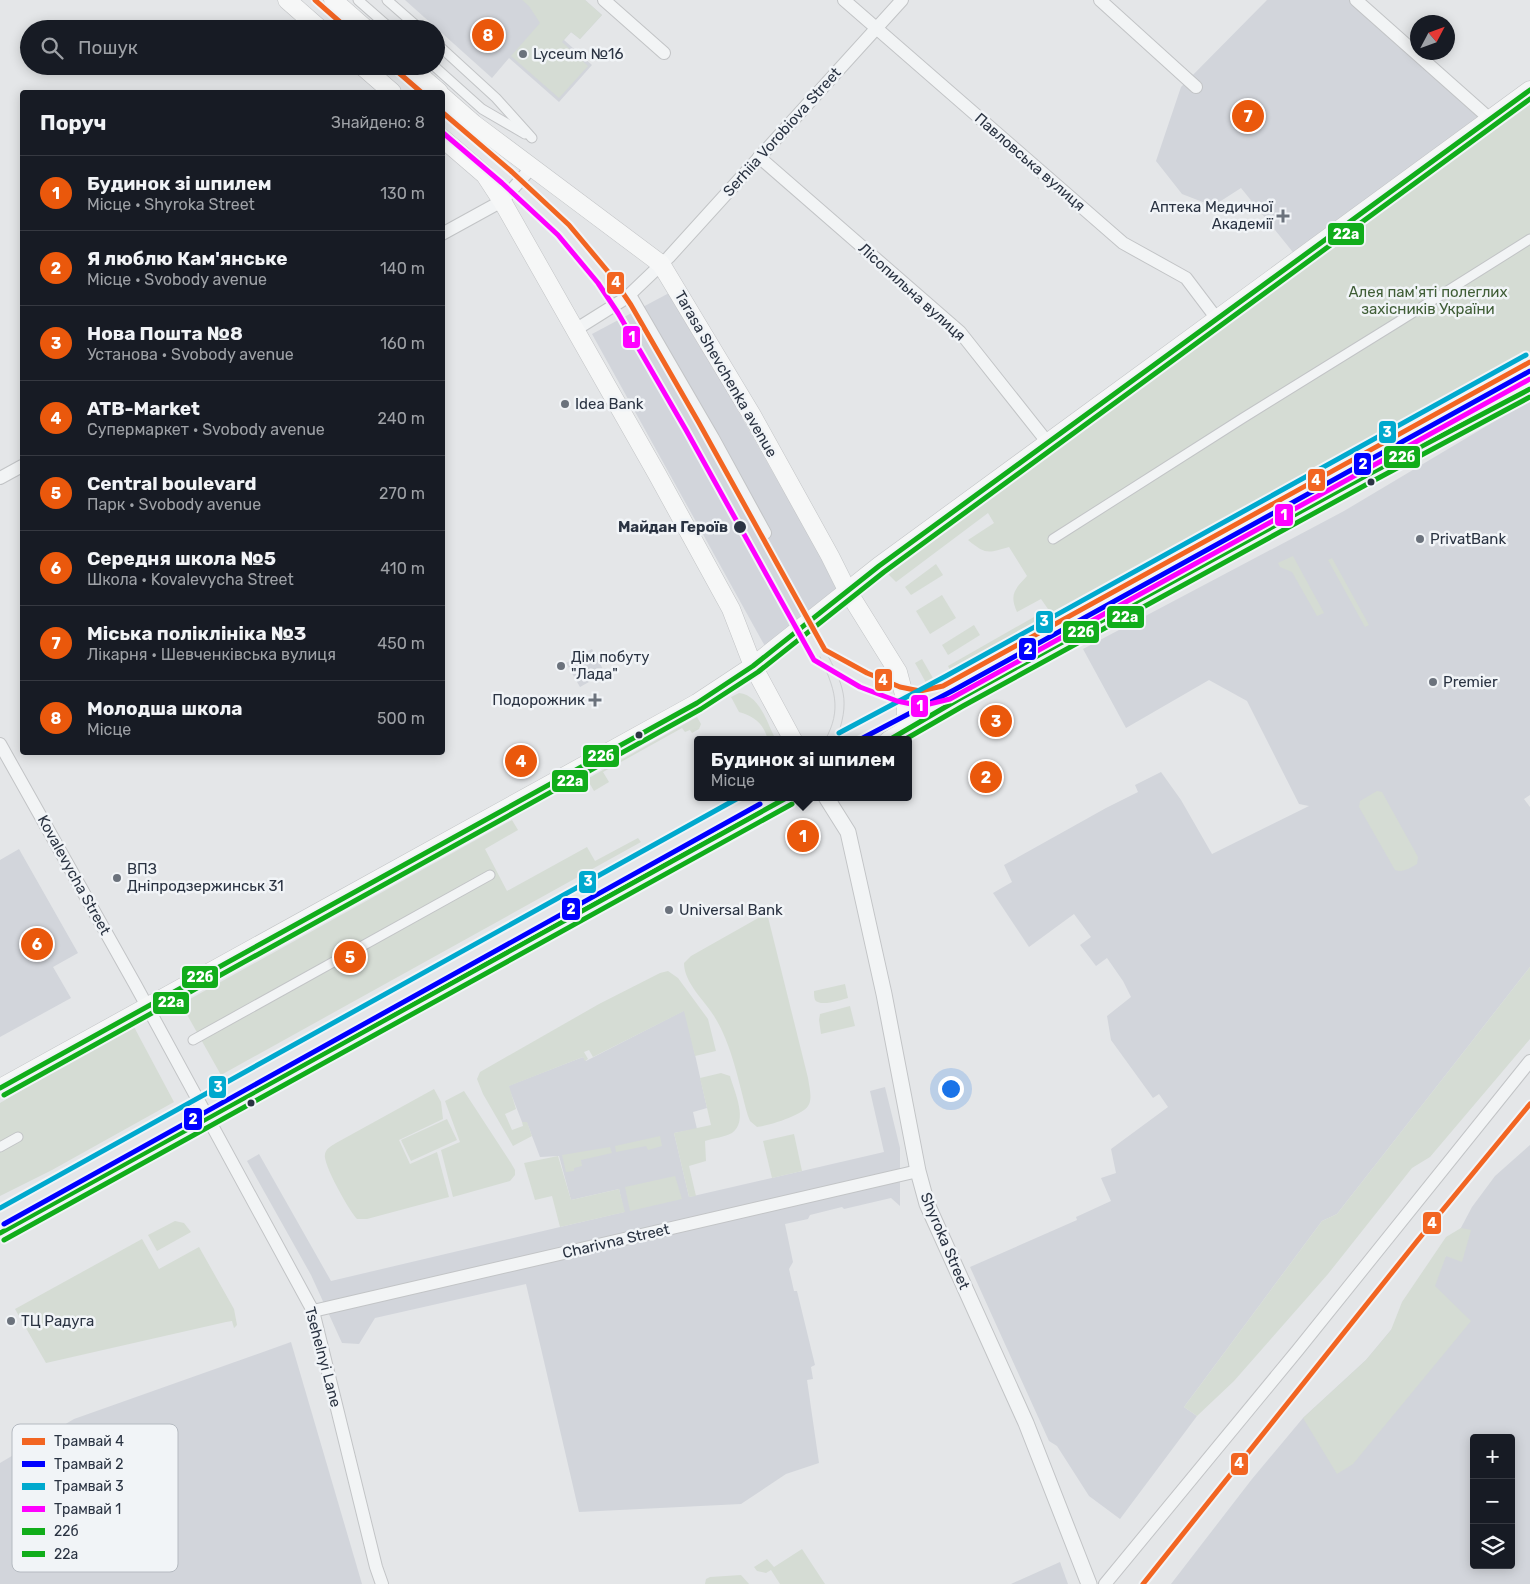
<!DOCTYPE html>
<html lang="uk">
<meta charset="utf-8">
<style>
body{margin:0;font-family:Rubik,sans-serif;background:#242831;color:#f1f3f6}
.controls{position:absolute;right:15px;bottom:15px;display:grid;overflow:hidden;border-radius:5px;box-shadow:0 2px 12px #0003}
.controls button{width:45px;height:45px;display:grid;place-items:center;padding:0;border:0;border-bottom:1px solid #363941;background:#171b24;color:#f1f3f6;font:25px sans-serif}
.compass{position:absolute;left:1410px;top:15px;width:45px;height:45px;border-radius:50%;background:#171b24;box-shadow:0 2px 12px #0003;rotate:49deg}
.you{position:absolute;left:950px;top:1088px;width:18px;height:18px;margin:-12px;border:4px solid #fff;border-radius:50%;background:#1a73e8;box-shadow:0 0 0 8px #1a73e833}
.badge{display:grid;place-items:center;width:32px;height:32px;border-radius:50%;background:#ea580c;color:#fff;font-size:16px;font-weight:700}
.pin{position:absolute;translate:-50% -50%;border:2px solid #fff;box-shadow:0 1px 5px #0006}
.popup{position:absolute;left:694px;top:736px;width:218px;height:65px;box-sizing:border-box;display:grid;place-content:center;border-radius:5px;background:#171b24;filter:drop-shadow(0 1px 4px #0005);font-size:16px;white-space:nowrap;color:#9ea1a6}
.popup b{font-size:19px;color:#f1f3f6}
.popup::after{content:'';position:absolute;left:50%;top:100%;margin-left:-10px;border:10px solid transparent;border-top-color:#171b24}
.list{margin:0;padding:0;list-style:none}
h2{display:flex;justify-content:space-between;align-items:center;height:65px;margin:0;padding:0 20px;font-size:21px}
h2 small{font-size:16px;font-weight:400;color:#9ea1a6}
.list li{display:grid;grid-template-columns:32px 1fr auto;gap:15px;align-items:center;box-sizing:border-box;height:75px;padding:0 20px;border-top:1px solid #363941}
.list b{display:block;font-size:19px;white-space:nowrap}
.list p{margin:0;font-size:16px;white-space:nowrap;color:#9ea1a6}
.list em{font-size:16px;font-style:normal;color:#9ea1a6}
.icon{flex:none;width:28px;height:28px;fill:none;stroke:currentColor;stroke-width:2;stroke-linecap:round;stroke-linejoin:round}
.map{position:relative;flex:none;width:1530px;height:1584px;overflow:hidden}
.search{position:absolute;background:#171b24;box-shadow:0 2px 12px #0003;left:20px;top:20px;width:425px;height:55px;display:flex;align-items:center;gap:12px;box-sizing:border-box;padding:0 18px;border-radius:28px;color:#9ea1a6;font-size:19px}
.panel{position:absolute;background:#171b24;box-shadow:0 2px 12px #0003;left:20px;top:90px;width:425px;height:665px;border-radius:5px}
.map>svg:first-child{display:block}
.built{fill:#d2d5db;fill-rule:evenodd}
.green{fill:#d5dcd4}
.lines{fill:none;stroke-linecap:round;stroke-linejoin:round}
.pedestrian-casing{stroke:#c2c4c6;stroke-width:11}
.minor-casing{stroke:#c2c4c6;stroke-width:14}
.tertiary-casing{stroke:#c2c4c6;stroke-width:17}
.secondary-casing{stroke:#c2c4c6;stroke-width:19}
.pedestrian{stroke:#f2f4f5;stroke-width:9}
.minor{stroke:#f2f4f5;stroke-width:12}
.tertiary{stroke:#f2f4f5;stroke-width:15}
.secondary{stroke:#f6f7f7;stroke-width:18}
.tram{stroke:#ccced0;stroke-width:1}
.bus-1-casing{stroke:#f1f4f7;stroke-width:9}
.bus-2-casing{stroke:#f1f4f7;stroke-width:9}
.bus-1{stroke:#11ad1a;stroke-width:5}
.bus-2{stroke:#11ad1b;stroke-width:5}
.tram-1-casing{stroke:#f1f4f7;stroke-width:9}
.tram-2-casing{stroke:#f1f4f7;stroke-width:9}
.tram-3-casing{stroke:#f1f4f7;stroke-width:9}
.tram-4-casing{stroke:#f1f4f7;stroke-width:9}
.tram-1{stroke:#f26522;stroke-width:5}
.tram-2{stroke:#00f;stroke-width:5}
.tram-3{stroke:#00a9ce;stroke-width:5}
.tram-4{stroke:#f0f;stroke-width:5}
.poi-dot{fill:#6b727c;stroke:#f1f4f7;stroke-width:2}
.bus-dot{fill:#2a3342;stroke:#f1f4f7;stroke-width:2}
.labels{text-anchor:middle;stroke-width:5;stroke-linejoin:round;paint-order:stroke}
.poi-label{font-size:15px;fill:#2a3342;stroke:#f1f4f7;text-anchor:start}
.street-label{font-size:15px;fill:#2a3342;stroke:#f1f4f7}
.park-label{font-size:15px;fill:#405e37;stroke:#f1f4f7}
.stop-label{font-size:15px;font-weight:bold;fill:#2a3342;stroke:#f1f4f7;text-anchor:end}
.key{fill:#f1f4f7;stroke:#b5bac1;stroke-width:1}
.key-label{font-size:14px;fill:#2a3342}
.line-badge{stroke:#f1f4f7;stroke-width:2}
.badge-label{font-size:14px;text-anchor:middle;font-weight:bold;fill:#fff}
</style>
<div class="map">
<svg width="1530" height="1584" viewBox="0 0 1530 1584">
<rect width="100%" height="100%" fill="#e4e6e8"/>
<!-- built -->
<g class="built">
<path d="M405,0H585L602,15L580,39L571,32L564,40L592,65L559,102L509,58L492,78Z"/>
<path d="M1267,0H1349L1483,119L1296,256L1241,188L1213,206L1182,194L1156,161L1181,87Z"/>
<path d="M671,292L839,589L766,648L592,334Z"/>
<path d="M1530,400V795L1524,799L1530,807V967L1337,1214L1322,1221L1184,1407L1197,1416L1120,1519L1089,1496L1057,1446L1049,1441L970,1267L1077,1220L1076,1217L1111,1201L1101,1178L1116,1173L1111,1149L1168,1107L1159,1094L1153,1098L1111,1040L1107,1016L1131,997L1123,981L1107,958L1096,966L1080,945L1091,937L1074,914L1029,947L993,893L1012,882L1004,865L1106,808L1138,792L1135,785L1161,772L1181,800L1212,854L1309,806L1299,804L1247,701L1209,680L1126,728L1083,649L1344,511Z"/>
<path d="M592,649L605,673L580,687L566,663Z"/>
<path d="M19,849L78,953L53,967L71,998L0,1037V860Z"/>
<path d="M685,1010L707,1108L693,1112L697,1129L674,1133L689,1197L884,1152L870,1091L885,1087L900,1148V1206L891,1198L844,1209L842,1207L810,1215L808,1219L785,1224L793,1262L789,1269L794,1291H797L815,1365L811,1367L813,1379L807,1380L819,1463L786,1474L741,1504L579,1512L526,1284L375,1318L359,1344L342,1343L311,1275L247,1161L259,1154L331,1281L624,1212L619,1189L571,1200L559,1156L540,1157L527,1123L522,1122L508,1086L583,1057L586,1061Z"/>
<path d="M1530,1145V1584H1171L1252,1479L1303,1418L1366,1360L1391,1330L1446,1256L1472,1207L1495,1176ZM1474,1438H1511V1565H1474Z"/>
<path d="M291,1342L362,1584H0V1463L74,1419Z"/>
<path d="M1060,1562L1068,1584H1011Z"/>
</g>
<!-- green -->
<g class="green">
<path d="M522,0H585L602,15L580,39L571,32L562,42L588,66L559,98L511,56L540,23L529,6Z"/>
<path d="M1530,103V358L1054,620L954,678L948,666L1048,609L1041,599L1017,612C1009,594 1015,589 1027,576L1009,547C988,553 986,555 968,540L994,523L988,513L896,582L888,574Z"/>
<path d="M1293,556L1324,613L1317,616L1292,572L1280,567L1278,563Z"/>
<path d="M1332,558L1369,625L1365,627L1328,560Z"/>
<path d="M936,564L943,575L911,595L905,587Z"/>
<path d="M942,595L956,618L930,634L916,611Z"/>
<path d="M974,625L980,635L948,655L942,645Z"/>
<path d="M922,659L937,685L929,688L915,663Z"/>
<path d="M739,693C760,695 767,723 776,740H768C764,724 754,716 739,712L731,697Z"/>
<path d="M697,717L701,724L699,729L692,733L690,730L685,732L682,728L603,772L609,782L594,791L587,779Z"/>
<path d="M1377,791L1382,792L1418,857L1417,864C1410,868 1403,873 1395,870L1359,807L1360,801Z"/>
<path d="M512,820L518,830L485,849L507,891L587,847L595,861L638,838L641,842L221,1075L181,1004Z"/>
<path d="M767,913L808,1078C809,1086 813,1099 808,1106C803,1115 768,1126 757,1127L750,1121L748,1116C739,1084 732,1044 714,1016C705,1001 684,983 684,963L691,956Z"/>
<path d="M1530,967V1039L1430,1157L1412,1168L1328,1274L1234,1381L1197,1416L1184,1407L1322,1221L1337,1214Z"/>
<path d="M668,971L678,978L708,1019L716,1051L695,1056L684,1011L593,1057L589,1050L584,1052L588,1059L585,1061L583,1057L509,1086L516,1109L505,1114L512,1130L523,1126L522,1122H527L532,1136L513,1146L483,1094L477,1079L480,1072L599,1004L660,973Z"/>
<path d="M845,984L848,998C841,1000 820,1007 815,1000C814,997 814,994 814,991Z"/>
<path d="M850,1006L855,1026L821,1034L819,1020L820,1014Z"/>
<path d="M133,1025L174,1102L52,1170L0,1196V1103Z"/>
<path d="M721,1073L730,1076C734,1091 749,1121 732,1133C725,1137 714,1138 705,1141L706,1161L689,1166L696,1196L689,1197L674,1133L711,1125L700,1078Z"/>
<path d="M434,1089L441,1102L443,1119L399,1140L410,1164L437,1152L449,1197L367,1219H357C350,1212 322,1163 325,1154C326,1149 331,1146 336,1143Z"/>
<path d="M464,1091L511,1163L515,1170V1175L510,1181L453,1197L441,1150L460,1142L445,1101Z"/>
<path d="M447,1119L457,1140L411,1161L401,1140Z"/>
<path d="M794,1134L802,1171L772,1178L763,1141Z"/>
<path d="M660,1136L662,1146L648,1150L646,1146L616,1152L615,1146Z"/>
<path d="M610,1147L612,1153L581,1160L582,1166L574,1168V1171L566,1172L562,1155Z"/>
<path d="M558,1156L571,1200L619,1189L625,1212L560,1227L552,1196L535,1200L524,1163Z"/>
<path d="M675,1176L682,1199L630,1211L625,1187Z"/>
<path d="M175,1221L184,1223L191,1232L157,1251L148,1235Z"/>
<path d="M1461,1228L1471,1230L1462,1262L1446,1256L1435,1286L1471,1321L1353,1464L1337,1474L1303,1418L1366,1360L1391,1330L1402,1302L1446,1237Z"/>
<path d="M142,1239L159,1269L199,1247L234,1309L237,1325L234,1328L232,1321L226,1322L46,1363L15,1309Z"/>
<path d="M802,1549L825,1584H780L771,1570L766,1573L757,1571L754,1567L767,1559L774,1567Z"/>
<path d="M741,1575L749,1584H705L706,1579L710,1577Z"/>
</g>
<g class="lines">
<!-- pedestrian casing -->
<g class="pedestrian-casing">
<g id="pedestrian">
<path d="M358,0L391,29"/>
<path d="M387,0L420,29"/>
<path d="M436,43L496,98L532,138"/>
<path d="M434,66L482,109L525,134"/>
<path d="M1053,539L1243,418L1398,322L1530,239"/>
<path d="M193,1040L490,875"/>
<path d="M0,1147L18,1137"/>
</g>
</g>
<!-- minor casing -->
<g class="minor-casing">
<g id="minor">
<path d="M604,0L664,53"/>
<path d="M844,0L1123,243L1186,278L1217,319"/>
<path d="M1100,0L1196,87"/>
<path d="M1356,0L1490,119"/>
<path d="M759,157L960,332L1048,443"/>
<path d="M442,234L502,201L532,167"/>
<path d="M630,295L713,438L765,533"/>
<path d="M575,330L626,298L669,257L902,0"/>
<path d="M0,478L22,466"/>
<path d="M0,744L136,986L313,1311L376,1567L382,1584"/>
<path d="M313,1311L918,1171"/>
<path d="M1105,1584L1297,1351L1530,1061"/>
</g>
</g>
<!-- tertiary casing -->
<g class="tertiary-casing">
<path id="tertiary" d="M826,797L848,832L884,994L918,1171L927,1204L1026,1423L1089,1584"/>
</g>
<!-- secondary casing -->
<g class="secondary-casing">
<g id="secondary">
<path d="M287,0L320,29"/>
<path d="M333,0L366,29"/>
<path d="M362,66L392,92"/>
<path d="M409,66L439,92"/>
<path d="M442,96L474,124L661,264L753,417L830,556L847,590L898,672L906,702V729"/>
<path d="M442,138L485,175L502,201L657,474L731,609L753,666L793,740"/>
<path d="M889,740L959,699L1367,475L1530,389"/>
<path d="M0,1088L697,703L753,666L879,566L1530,90"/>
<path d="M0,1233C263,1089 525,942 788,797"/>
</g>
</g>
<!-- pedestrian -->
<use href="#pedestrian" class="pedestrian"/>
<!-- minor -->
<use href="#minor" class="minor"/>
<!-- tertiary -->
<use href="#tertiary" class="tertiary"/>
<!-- secondary -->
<use href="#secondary" class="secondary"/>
<!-- tram -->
<g class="tram">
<path d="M825,650C844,687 851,700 836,740"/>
<path d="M820,657C834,687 843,709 825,740"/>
</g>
<!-- bus-1 casing -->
<g class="bus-1-casing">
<g id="bus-1">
<path d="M889,740L959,699L1367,475L1530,389"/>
<path d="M0,1088L697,703L753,666L879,566L1530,90"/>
<path d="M0,1233L788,797"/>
</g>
</g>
<!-- bus-2 casing -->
<g class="bus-2-casing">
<g id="bus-2">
<path d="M904,740L963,706L1371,482L1530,397"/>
<path d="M4,1095L701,709L758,672L884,572L1530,99"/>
<path d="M4,1240L792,804"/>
</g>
</g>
<!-- bus-1 -->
<use href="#bus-1" class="bus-1"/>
<!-- bus-2 -->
<use href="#bus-2" class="bus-2"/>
<!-- tram-1 casing -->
<g class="tram-1-casing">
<g id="tram-1">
<path d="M315,0L348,29"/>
<path d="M391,66L421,92"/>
<path d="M442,112L512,172L569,225L610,274L631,305L699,423L825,650L867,673L900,687L920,691L943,686L1530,362"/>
<path d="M1143,1584L1418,1240L1530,1104"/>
</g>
</g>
<!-- tram-2 casing -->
<g class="tram-2-casing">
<g id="tram-2">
<path d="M859,740L954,690L1530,371"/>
<path d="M4,1224L760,804"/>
</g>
</g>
<!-- tram-3 casing -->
<g class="tram-3-casing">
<g id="tram-3">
<path d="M839,733L946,676L1526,355"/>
<path d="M0,1208L740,797"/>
</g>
</g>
<!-- tram-4 casing -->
<g class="tram-4-casing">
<path id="tram-4" d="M442,132L502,183L558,235L598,283L618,313L686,430L814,660L860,687L897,701L921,706L950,699L1530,379"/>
</g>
<!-- tram-1 -->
<use href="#tram-1" class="tram-1"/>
<!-- tram-2 -->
<use href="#tram-2" class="tram-2"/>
<!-- tram-3 -->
<use href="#tram-3" class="tram-3"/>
<!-- tram-4 -->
<use href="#tram-4" class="tram-4"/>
</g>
<!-- markers -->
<g class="poi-dot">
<circle cx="523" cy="54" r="5"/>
<path d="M1280.5 208.5h5v5h5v5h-5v5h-5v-5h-5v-5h5z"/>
<circle cx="565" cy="404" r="5"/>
<circle cx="1420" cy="539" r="5"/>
<circle cx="561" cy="666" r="5"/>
<circle cx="1433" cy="682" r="5"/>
<path d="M592.5 692.5h5v5h5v5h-5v5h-5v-5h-5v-5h5z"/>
<circle cx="117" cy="878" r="5"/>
<circle cx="669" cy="910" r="5"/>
<circle cx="11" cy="1321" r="5"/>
</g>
<g class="bus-dot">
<circle cx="1371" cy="482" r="4.5"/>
<circle cx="740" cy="527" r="7"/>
<circle cx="639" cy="735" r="4.5"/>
<circle cx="251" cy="1103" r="4.5"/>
</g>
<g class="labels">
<!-- poi labels -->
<g class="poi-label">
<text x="533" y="59">Lyceum №16</text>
<text x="1273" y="212" text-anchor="end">Аптека Медичної<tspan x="1273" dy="17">Академії</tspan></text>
<text x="575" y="409">Idea Bank</text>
<text x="1430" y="544">PrivatBank</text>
<text x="571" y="662">Дім побуту<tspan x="571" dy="17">"Лада"</tspan></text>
<text x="1443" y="687">Premier</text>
<text x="585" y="705" text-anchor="end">Подорожник</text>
<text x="127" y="874">ВПЗ<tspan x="127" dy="17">Дніпродзержинськ 31</tspan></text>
<text x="679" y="915">Universal Bank</text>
<text x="21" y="1326">ТЦ Радуга</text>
</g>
<!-- street labels -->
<g class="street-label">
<text transform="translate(782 132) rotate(-48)" y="5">Serhiia Vorobiova Street</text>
<text transform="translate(1030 162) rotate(41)" y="5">Павловська вулиця</text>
<text transform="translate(912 292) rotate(42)" y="5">Лісопильна вулиця</text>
<text transform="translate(726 374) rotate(60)" y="5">Tarasa Shevchenka avenue</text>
<text transform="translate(74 875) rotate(61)" y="5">Kovalevycha Street</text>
<text transform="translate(616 1241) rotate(-13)" y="5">Charivna Street</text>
<text transform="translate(945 1241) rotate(67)" y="5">Shyroka Street</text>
<text transform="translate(323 1357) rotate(75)" y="5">Tsehelnyi Lane</text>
</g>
<!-- park labels -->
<g class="park-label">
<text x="1428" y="297">Алея пам'яті полеглих<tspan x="1428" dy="17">захісників України</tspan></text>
</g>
<!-- stop labels -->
<g class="stop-label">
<text x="728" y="532">Майдан Героїв</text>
</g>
</g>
<!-- legend -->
<rect x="12" y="1424" width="166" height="148" rx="8" class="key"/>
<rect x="22" y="1438" width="23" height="7" fill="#f26522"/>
<rect x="22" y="1461" width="23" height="6" fill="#00f"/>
<rect x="22" y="1483" width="23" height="7" fill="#00a9ce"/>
<rect x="22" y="1506" width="23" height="6" fill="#f0f"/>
<rect x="22" y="1528" width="23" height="7" fill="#11ad1a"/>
<rect x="22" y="1551" width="23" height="6" fill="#11ad1b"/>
<g class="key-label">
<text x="54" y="1446">Трамвай 4</text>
<text x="54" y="1469">Трамвай 2</text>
<text x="54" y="1491">Трамвай 3</text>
<text x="54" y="1514">Трамвай 1</text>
<text x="54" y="1536">22б</text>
<text x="54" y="1559">22a</text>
</g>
<g class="line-badge">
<rect x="1327" y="222" width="38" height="24" rx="5" fill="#11ad1b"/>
<rect x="606" y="271" width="19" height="24" rx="5" fill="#f26522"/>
<rect x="622" y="325" width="19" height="24" rx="5" fill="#f0f"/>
<rect x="1378" y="420" width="19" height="24" rx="5" fill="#00a9ce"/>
<rect x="1383" y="445" width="38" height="24" rx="5" fill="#11ad1a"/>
<rect x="1353" y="452" width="19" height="24" rx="5" fill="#00f"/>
<rect x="1307" y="468" width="19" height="24" rx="5" fill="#f26522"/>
<rect x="1274" y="503" width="20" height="24" rx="5" fill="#f0f"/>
<rect x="1106" y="605" width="39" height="24" rx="5" fill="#11ad1b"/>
<rect x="1035" y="610" width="19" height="24" rx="5" fill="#00a9ce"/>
<rect x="1062" y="620" width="38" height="24" rx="5" fill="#11ad1a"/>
<rect x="1018" y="637" width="19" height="24" rx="5" fill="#00f"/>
<rect x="874" y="668" width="19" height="24" rx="5" fill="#f26522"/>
<rect x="910" y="694" width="19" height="24" rx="5" fill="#f0f"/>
<rect x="582" y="744" width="38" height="24" rx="5" fill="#11ad1a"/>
<rect x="551" y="769" width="38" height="24" rx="5" fill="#11ad1b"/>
<rect x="578" y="870" width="19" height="24" rx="5" fill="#00a9ce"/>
<rect x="561" y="897" width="20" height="24" rx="5" fill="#00f"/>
<rect x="181" y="965" width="38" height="24" rx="5" fill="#11ad1a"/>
<rect x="152" y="991" width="38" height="24" rx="5" fill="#11ad1b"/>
<rect x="208" y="1075" width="19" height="24" rx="5" fill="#00a9ce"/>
<rect x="183" y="1107" width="20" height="24" rx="5" fill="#00f"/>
<rect x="1422" y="1211" width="20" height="24" rx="5" fill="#f26522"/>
<rect x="1230" y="1452" width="19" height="24" rx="5" fill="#f26522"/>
</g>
<g class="badge-label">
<text x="1346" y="239">22a</text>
<text x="616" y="287">4</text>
<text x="632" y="342">1</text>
<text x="1387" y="437">3</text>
<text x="1402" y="462">22б</text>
<text x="1363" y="469">2</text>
<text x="1316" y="485">4</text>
<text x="1284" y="520">1</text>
<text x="1125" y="622">22a</text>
<text x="1044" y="626">3</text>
<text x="1081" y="637">22б</text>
<text x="1028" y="654">2</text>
<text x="883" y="685">4</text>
<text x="920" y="711">1</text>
<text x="601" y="761">22б</text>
<text x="570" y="786">22a</text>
<text x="588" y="886">3</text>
<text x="571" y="914">2</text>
<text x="200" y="982">22б</text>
<text x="171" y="1007">22a</text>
<text x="218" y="1092">3</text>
<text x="193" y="1124">2</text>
<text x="1432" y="1228">4</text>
<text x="1239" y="1468">4</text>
</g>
</svg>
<div class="controls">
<button>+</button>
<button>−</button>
<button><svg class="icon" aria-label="layers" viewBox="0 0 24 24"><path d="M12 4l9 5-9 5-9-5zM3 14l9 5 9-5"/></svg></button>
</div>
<svg class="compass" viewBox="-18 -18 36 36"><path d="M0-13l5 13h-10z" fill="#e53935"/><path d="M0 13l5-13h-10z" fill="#9ea1a6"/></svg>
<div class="you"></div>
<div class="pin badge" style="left:803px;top:836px">1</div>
<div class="popup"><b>Будинок зі шпилем</b>Місце</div>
<div class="pin badge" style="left:986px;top:777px">2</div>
<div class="pin badge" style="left:996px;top:721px">3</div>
<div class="pin badge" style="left:521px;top:761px">4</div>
<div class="pin badge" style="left:350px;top:957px">5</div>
<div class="pin badge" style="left:37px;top:944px">6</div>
<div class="pin badge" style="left:1248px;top:116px">7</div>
<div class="pin badge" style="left:488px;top:35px">8</div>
<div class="search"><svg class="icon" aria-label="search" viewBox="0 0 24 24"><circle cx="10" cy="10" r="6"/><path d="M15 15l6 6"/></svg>Пошук</div>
<section class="panel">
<h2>Поруч<small>Знайдено: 8</small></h2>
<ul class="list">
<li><span class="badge">1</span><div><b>Будинок зі шпилем</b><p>Місце · Shyroka Street</p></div><em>130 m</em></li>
<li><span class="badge">2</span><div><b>Я люблю Кам'янське</b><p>Місце · Svobody avenue</p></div><em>140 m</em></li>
<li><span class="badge">3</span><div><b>Нова Пошта №8</b><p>Установа · Svobody avenue</p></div><em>160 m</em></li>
<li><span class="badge">4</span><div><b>ATB-Market</b><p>Супермаркет · Svobody avenue</p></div><em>240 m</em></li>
<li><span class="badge">5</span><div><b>Central boulevard</b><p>Парк · Svobody avenue</p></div><em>270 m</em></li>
<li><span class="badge">6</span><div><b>Середня школа №5</b><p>Школа · Kovalevycha Street</p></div><em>410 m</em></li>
<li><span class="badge">7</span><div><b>Міська поліклініка №3</b><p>Лікарня · Шевченківська вулиця</p></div><em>450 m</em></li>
<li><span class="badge">8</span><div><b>Молодша школа</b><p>Місце</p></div><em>500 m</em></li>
</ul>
</section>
</div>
